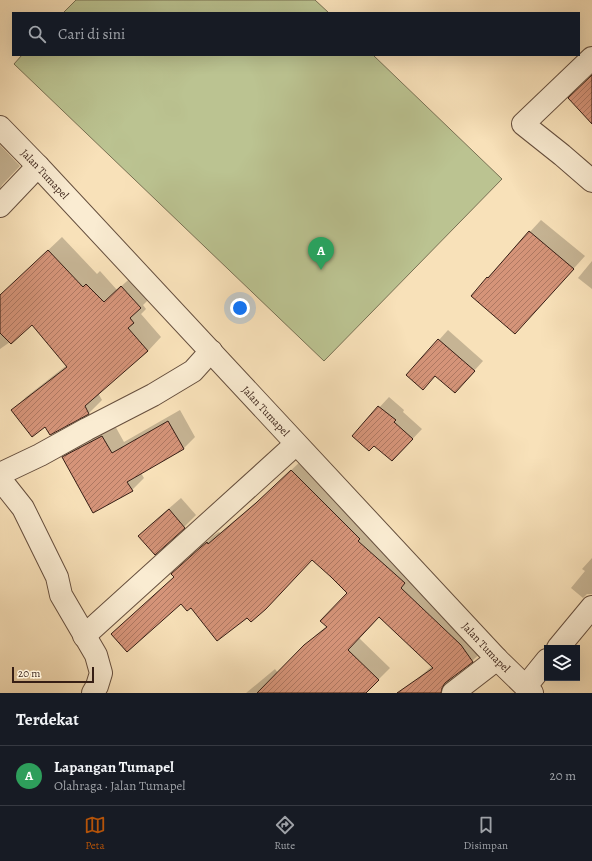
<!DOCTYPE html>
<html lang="id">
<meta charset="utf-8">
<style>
body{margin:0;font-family:Alegreya,serif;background:#242831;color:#f1f3f6}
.controls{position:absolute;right:12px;bottom:12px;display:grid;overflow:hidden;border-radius:0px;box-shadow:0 4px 16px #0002}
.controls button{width:36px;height:36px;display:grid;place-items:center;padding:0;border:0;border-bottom:1px solid #363941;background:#171b24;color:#f1f3f6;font:20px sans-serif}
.scale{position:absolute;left:12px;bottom:10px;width:82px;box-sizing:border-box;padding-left:4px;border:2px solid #361e15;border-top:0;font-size:11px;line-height:14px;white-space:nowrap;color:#361e15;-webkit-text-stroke:3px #faecd2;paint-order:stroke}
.you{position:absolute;left:240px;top:308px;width:14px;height:14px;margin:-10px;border:3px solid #fff;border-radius:50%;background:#1a73e8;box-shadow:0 0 0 6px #1a73e833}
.badge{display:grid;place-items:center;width:26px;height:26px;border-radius:50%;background:#b45309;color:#fff;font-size:13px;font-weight:700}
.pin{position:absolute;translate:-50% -33px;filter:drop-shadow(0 1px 2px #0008)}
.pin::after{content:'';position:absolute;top:21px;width:14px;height:12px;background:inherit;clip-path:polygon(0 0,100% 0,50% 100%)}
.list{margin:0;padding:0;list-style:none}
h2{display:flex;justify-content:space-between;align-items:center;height:52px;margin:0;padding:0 16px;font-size:17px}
h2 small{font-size:13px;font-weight:400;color:#9ea1a6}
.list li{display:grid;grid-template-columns:26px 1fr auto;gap:12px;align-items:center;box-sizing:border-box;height:60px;padding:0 16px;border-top:1px solid #363941}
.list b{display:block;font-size:15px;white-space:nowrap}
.list p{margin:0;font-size:13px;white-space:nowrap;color:#9ea1a6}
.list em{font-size:13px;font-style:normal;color:#9ea1a6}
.icon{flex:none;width:22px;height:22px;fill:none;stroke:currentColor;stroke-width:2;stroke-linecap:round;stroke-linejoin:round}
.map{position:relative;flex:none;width:592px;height:693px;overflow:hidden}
.search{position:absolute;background:#171b24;box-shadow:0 4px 16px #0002;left:12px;right:12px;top:12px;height:44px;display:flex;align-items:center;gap:10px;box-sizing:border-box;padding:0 14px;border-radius:0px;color:#9ea1a6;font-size:15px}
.sheet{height:112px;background:#171b24}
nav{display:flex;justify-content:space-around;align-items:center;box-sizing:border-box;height:56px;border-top:1px solid #363941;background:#171b24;font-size:11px;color:#9ea1a6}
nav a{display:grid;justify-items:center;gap:2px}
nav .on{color:#b45309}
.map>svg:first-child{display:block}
.pitch{fill:#bbc391;stroke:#787053}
.shadow{fill:#0003}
.building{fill:url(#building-hatch);stroke:#361e15}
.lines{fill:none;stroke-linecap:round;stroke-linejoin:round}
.minor-casing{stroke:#664f3e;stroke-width:24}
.minor{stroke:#faecd2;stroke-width:22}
.labels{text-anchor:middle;stroke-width:3.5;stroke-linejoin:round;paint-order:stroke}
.street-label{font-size:11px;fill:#361e15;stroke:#faecd2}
</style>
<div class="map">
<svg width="592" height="693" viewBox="0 0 592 693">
<defs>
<pattern id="building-hatch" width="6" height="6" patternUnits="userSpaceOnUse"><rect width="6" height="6" fill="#d59479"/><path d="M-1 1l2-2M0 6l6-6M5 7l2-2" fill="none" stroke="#ae7862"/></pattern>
</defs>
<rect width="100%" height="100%" fill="#f8e1b9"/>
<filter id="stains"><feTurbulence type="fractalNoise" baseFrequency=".005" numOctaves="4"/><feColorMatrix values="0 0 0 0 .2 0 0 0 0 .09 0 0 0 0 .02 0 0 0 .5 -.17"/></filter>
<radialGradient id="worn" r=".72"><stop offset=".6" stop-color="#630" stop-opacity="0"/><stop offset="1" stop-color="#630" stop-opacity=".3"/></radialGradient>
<!-- pitch -->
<g class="pitch">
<path d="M76,0H315L329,13H63Z"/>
<path d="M22,55H373L502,179L324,361L14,64Z"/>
</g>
<!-- shadow -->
<g class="shadow">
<path d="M0,145L20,166L2,185L0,189Z"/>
<path d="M541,220L585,256L527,320L487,278Z"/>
<path d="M62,237L97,274L100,271L117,290L135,274L154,294L143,305L146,309L141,314L161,337L148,351L98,393L102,400L89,413L50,434L45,425L13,410L26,397L67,365L32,323L17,337L0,349V296Z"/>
<path d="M592,261V289L578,278Z"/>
<path d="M448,330L483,361L455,392L436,375L439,340Z"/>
<path d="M389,397L404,410L403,412L422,429L402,450L374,444L353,436Z"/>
<path d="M180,410L195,437L183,449L141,473L144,478L132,490L63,457L75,445L114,424L124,442Z"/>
<path d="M302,460L484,650L472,661L452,677V684L443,693H422L414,682L432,666L380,616L359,638L390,668L365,693H246L275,669L278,673L317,634L327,626L349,593L312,559L247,616L191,607L181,602L112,634L175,577L184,563L213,536L219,532L220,533L268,492Z"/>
<path d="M181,498L196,515L184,527L139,536L151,524Z"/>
<path d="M592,558V594H587L583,598L571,588L585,571L582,569Z"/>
</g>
<!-- building -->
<g class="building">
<path d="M592,75V124L568,98Z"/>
<path d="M529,231L574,269L515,334L471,296L487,277L488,278Z"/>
<path d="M48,250L83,287L86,284L104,302L121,286L141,308L130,318L134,323L128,328L148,351L85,406L89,414L50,435L45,427L32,437L11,410L67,367L32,325L11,344L0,333V295Z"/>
<path d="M438,339L475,371L455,393L435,376L423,390L406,375Z"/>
<path d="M378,406L396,420L394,422L413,439L392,461L374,446L369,451L352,436Z"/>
<path d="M168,421L184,449L127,482L133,491L93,513L62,457L102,436L112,453Z"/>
<path d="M291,470L360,539L358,541L405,583L401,588L461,645L473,662L445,683L442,688L441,693H397L433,668L379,617L348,650L379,680L366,693H257L304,645L327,627L320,621L347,593L331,577L312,560L266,609L251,622L247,618L217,641L191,608L187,611L181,604L127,652L111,634L174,577L171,574L201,547L207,542L208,544L256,503Z"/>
<path d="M169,509L185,528L155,555L138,536Z"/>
</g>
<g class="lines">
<!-- minor casing -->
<g class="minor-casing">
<g id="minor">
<path d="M592,58L523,124L562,155L592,181"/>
<path id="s1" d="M0,127L38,166L497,659L532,693"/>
<path d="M0,206L38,166"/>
<path d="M0,474L40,455L87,429L153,395L193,371L211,351"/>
<path d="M0,481L4,484L23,508L57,577L61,595L96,655L101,673L97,686L93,693"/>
<path d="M84,636L296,444"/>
<path d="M558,648L592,607"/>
<path d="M526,686L547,660"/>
<path d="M453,693L497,659"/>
</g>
</g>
<!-- minor -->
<use href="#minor" class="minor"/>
</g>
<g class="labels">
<!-- street labels -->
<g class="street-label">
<text dy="4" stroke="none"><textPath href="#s1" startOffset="65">Jalan Tumapel</textPath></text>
<text dy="4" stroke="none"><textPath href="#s1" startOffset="389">Jalan Tumapel</textPath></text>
<text dy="4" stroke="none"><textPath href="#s1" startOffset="712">Jalan Tumapel</textPath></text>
</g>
</g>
<rect width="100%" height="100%" filter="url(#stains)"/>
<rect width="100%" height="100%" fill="url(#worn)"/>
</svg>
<div class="controls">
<button><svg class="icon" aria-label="layers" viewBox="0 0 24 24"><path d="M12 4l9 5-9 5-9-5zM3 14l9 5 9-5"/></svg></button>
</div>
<div class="scale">20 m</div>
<div class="you"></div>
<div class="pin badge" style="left:321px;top:270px;background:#2e9e5b">A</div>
<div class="search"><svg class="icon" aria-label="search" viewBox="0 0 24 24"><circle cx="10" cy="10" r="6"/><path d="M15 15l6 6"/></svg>Cari di sini</div>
</div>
<section class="sheet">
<h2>Terdekat<small></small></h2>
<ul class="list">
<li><span class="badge" style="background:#2e9e5b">A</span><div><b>Lapangan Tumapel</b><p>Olahraga · Jalan Tumapel</p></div><em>20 m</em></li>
</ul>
</section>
<nav>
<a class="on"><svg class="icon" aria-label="map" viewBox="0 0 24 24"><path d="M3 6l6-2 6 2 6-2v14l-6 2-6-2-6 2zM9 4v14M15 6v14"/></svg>Peta</a>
<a><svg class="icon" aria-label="directions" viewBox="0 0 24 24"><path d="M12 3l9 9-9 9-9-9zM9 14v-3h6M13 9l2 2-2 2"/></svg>Rute</a>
<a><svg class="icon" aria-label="saved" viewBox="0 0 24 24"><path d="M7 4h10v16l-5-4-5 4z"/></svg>Disimpan</a>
</nav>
